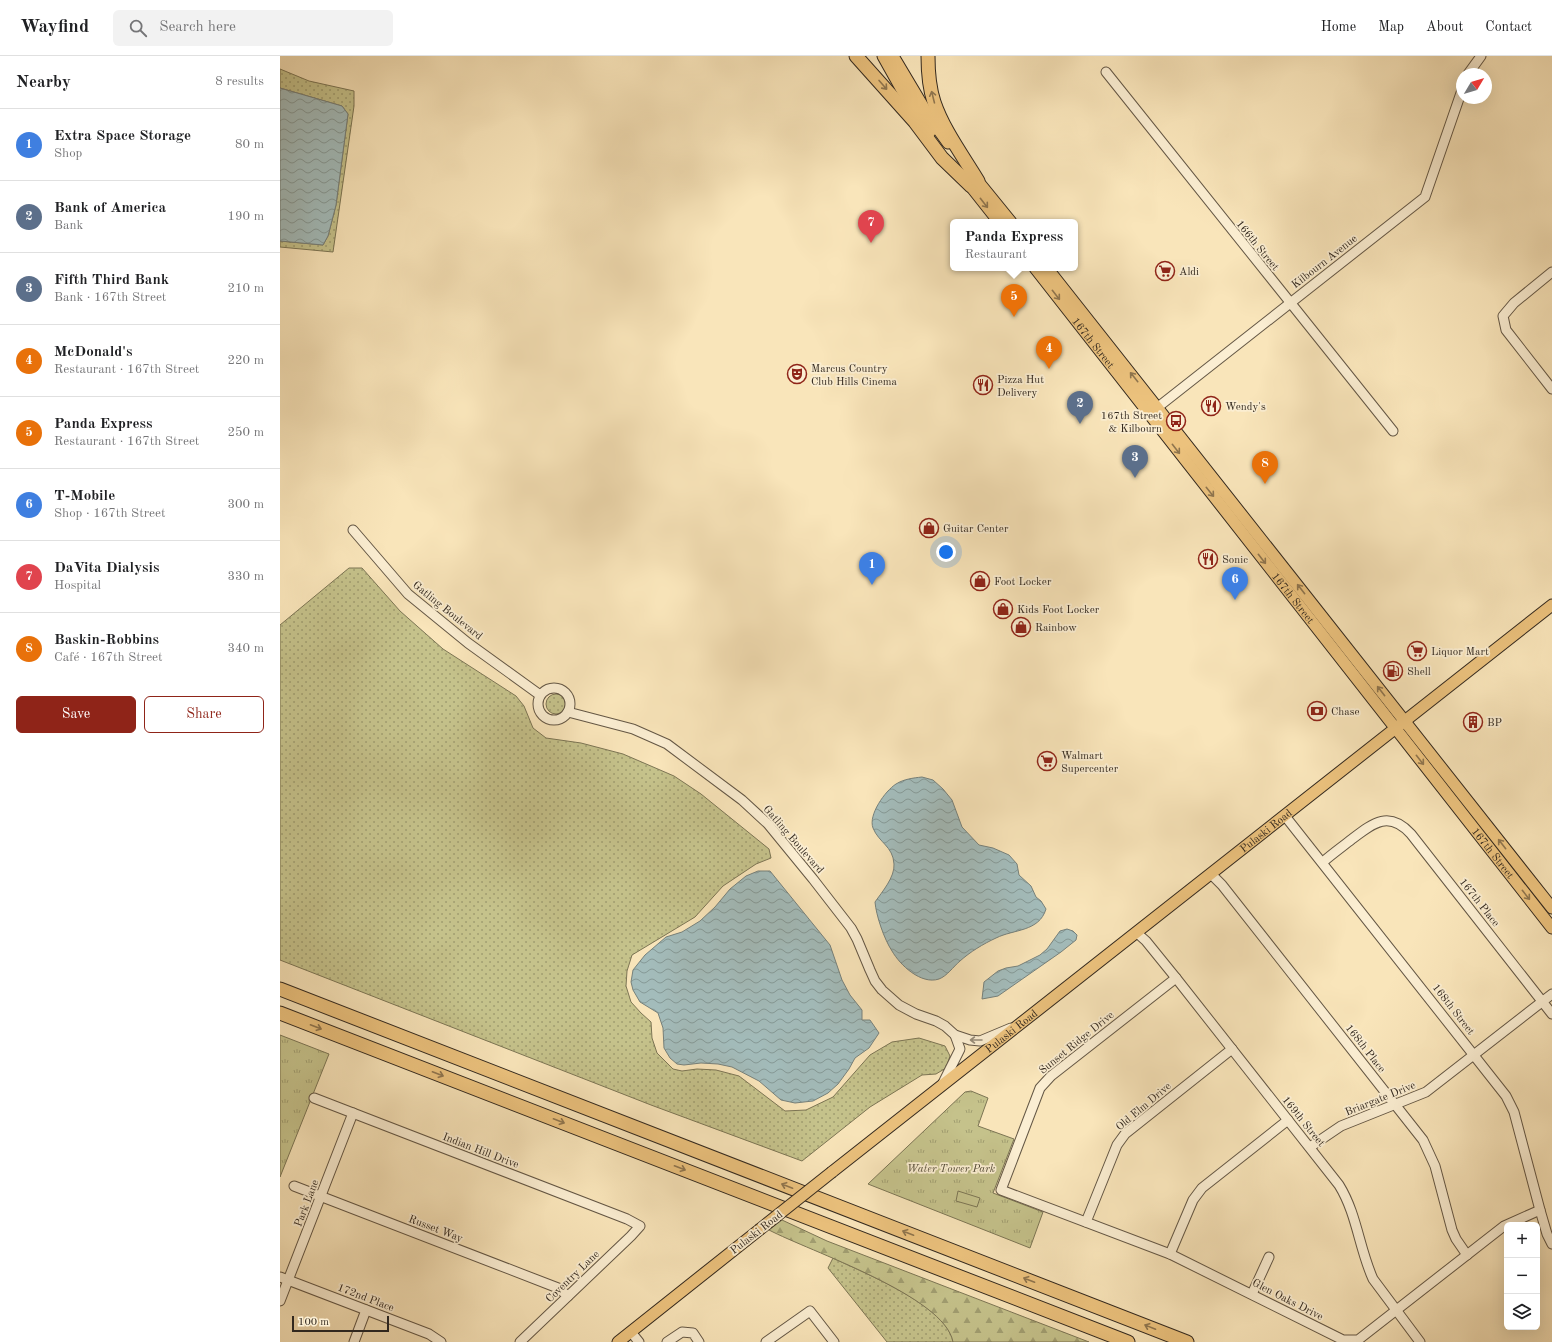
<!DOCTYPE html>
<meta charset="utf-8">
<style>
body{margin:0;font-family:"Old Standard TT",serif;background:#f2f2f2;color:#202124}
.controls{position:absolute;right:12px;bottom:12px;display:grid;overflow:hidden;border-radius:6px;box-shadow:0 4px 16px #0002}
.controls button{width:36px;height:36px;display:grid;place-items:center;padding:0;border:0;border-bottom:1px solid #e0e0e0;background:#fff;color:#202124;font:20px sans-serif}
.compass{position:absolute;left:1176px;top:12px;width:36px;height:36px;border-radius:50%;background:#fff;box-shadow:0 4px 16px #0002;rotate:52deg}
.scale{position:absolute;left:12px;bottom:10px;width:97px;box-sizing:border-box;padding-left:4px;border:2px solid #32281e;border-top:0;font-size:11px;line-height:14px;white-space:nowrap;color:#32281e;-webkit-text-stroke:3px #fbeed2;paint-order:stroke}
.you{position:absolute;left:666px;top:496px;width:14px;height:14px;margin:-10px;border:3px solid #fff;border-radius:50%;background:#1a73e8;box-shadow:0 0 0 6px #1a73e833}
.badge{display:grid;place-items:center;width:26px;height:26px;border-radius:50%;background:#8f2418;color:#fff;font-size:13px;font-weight:700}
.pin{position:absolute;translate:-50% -33px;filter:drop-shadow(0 1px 2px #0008)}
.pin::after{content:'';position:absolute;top:21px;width:14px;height:12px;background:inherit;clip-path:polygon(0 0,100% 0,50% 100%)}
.popup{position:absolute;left:670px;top:163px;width:128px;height:52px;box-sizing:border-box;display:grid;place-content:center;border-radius:6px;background:#fff;filter:drop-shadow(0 1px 3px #0005);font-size:13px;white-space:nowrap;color:#757577}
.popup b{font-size:15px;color:#202124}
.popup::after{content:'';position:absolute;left:50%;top:100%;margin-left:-8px;border:8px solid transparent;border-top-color:#fff}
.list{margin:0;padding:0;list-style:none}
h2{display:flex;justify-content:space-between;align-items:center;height:52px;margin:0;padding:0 16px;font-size:17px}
h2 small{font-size:13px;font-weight:400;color:#757577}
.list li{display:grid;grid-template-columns:26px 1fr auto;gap:12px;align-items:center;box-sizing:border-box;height:72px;padding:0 16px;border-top:1px solid #e0e0e0}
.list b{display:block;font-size:15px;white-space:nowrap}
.list p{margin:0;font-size:13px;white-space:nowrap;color:#757577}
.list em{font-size:13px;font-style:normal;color:#757577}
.actions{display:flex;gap:8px;padding:12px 16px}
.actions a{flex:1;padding:9px 0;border:1px solid #8f2418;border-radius:6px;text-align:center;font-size:14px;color:#8f2418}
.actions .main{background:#8f2418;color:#fff}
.icon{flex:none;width:22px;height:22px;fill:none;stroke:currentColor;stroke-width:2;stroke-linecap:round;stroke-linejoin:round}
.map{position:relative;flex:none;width:1272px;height:1286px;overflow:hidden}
header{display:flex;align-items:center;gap:24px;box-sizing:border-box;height:56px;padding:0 20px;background:#fff;border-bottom:1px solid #e0e0e0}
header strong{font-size:19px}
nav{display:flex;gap:22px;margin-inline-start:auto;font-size:14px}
.search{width:280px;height:36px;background:#f2f2f2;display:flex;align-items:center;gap:10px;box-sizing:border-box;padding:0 14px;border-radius:6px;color:#757577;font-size:15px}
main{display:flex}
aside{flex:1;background:#fff}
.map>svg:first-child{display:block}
.grass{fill:url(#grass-dots);stroke:#7c7554}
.forest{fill:url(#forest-firs);stroke:#7c7554}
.park{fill:url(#park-tufts);stroke:#7c7554}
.pitch{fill:#c5c28b;stroke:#7c7554}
.water{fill:url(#water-waves);stroke:#76817c}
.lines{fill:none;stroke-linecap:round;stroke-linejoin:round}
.minor-casing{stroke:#645745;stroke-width:11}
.major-casing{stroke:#32281e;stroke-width:13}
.highway-casing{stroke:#32281e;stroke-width:15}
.minor{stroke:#fbeed2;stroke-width:9}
.major{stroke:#ecc27d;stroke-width:11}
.highway{stroke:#ecc27d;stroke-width:13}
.major-bridge-casing{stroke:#32281e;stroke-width:13;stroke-linecap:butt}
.major-bridge{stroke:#ecc27d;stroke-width:11}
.oneway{stroke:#8f754e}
.oneway2{stroke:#968b78}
.labels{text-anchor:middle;stroke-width:3.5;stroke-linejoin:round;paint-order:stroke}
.street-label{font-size:11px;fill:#32281e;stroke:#fbeed2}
.poi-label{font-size:11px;fill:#32281e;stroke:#fbeed2;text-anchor:start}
.park-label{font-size:11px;font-style:italic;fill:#574e39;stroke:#fbeed2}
</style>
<header>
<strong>Wayfind</strong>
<div class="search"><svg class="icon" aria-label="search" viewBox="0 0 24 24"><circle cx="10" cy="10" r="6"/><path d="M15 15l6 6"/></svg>Search here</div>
<nav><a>Home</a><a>Map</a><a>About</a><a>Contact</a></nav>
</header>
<main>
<aside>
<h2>Nearby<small>8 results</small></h2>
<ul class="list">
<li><span class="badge" style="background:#3f7fe0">1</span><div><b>Extra Space Storage</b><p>Shop</p></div><em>80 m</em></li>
<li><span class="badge" style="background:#5c6f8a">2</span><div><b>Bank of America</b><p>Bank</p></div><em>190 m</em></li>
<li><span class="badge" style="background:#5c6f8a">3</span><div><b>Fifth Third Bank</b><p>Bank · 167th Street</p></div><em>210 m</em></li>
<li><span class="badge" style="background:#e8710a">4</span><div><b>McDonald's</b><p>Restaurant · 167th Street</p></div><em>220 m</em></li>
<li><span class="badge" style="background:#e8710a">5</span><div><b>Panda Express</b><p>Restaurant · 167th Street</p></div><em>250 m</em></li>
<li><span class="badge" style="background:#3f7fe0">6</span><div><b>T-Mobile</b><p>Shop · 167th Street</p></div><em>300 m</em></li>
<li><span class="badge" style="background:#e0444e">7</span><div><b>DaVita Dialysis</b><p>Hospital</p></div><em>330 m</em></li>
<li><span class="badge" style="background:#e8710a">8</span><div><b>Baskin-Robbins</b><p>Café · 167th Street</p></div><em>340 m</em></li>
</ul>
<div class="actions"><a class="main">Save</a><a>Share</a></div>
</aside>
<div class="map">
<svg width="1272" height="1286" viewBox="0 0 1272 1286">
<defs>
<pattern id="grass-dots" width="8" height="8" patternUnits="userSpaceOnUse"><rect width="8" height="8" fill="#c5c28b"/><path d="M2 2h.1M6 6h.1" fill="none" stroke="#a19e71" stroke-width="1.8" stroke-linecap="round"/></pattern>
<pattern id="forest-firs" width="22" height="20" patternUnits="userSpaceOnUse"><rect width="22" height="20" fill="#c5c28b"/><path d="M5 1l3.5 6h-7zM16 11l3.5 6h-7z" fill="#a19e71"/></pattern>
<pattern id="park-tufts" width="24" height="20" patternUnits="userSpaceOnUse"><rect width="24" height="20" fill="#c5c28b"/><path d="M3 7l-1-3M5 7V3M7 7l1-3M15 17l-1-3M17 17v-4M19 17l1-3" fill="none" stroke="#a19e71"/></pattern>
<pattern id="water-waves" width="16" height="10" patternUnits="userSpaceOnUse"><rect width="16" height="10" fill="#a3bcbb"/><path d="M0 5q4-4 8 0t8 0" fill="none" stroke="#859997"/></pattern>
</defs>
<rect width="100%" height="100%" fill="#f9e5ba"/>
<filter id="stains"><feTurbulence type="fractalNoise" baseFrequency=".005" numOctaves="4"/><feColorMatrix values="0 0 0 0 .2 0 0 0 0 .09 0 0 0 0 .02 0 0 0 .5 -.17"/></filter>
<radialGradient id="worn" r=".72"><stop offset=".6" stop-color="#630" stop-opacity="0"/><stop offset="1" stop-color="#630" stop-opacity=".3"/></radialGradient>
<!-- grass -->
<g class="grass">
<path d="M0,13L29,25L74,35V50L53,196L0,191V185L43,189L48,180L56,149L68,58L62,50L0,32Z"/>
<path d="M69,512H82L120,555L163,593L236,640L244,650L253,672L266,682L301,687L343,698L394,720L421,738L489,793L491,802L476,808L443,830L415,861L352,899L347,915L346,930L351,946L361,957L371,966L372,982L377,997L393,1013L402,1015L417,1013L436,1014L459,1020L505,1055L526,1054L553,1041L590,999L612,986L639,982L665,990L670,1000L666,1012L656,1018L642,1019L590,1051L522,1105L371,1049L0,904V569Z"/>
<circle cx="276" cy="648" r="10"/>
<path d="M553,1202C584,1217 667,1250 673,1286H607L548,1212Z"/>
</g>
<!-- forest -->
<path class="forest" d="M502,1164L547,1185L809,1286H673C665,1240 529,1195 489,1174Z"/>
<!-- park -->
<g class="park">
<path d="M0,979L49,998L0,1121Z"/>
<path d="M691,1035L708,1042L698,1070L734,1083L713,1137L763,1156L750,1192L588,1128L685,1036Z"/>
</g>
<!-- pitch -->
<path class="pitch" d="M678,1135L700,1142L697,1151L676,1145Z"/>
<!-- water -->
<g class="water">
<path d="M0,32L62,50L68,58L56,149L48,180L43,189L0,185Z"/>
<path d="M642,721L653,724L663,733L672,744L682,771L699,789L713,792L729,799L737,808L739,819L751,830L756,841L761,845L766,853C759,876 734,873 716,882C703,888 690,896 680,905C673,911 667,920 659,923C641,929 620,909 612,895C604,883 596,859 595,846C602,836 615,821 614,808C613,790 599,787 593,772C588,759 605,735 616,728C624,723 633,722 642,721Z"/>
<path d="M478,815H490L550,889L562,924L570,939L582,954V964H590L599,977L589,992L575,1002L569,1013L558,1028L548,1037L533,1045L515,1047L501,1044L479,1025L452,1011L438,1008L421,1007L404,1009L397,1008L390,1002L384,992L383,972L378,957L360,946L353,934L351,926L353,914L365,899L386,881L402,876L420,865L435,851L450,833L466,820Z"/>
<path d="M787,873L793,875L797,879L796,884L781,896L718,940L702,943L704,926L718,915L726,912L738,910L760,899L767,893L780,875Z"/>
</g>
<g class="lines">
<!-- minor casing -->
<g class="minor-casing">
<g id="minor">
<path d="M826,16L1113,375"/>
<path d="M1188,18L1201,0"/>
<path d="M1272,216L1234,247L1223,260L1226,274L1272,333"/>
<path d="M873,355L1145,141L1182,34"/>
<path d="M73,474L128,538L188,587L260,639"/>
<circle cx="274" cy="648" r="16"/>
<path d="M288,656L353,673L387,688L462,744L488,768L533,823L571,872L577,883L590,914L595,925L602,934L619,949L636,958L656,965L665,970L675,979L690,984L700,985L731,972"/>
<path d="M1005,760L1226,1040L1234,1056L1260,1154L1267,1178L1272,1188"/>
<path d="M1043,806C1052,798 1062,791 1072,783C1093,767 1109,754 1131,778L1272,958"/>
<path d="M931,818L942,829L1143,1084L1155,1110L1172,1174L1176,1183L1187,1199"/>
<path d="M857,877L866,885L896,922L1059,1129C1077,1158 1079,1192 1093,1223L1140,1286"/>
<path d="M896,922L771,1020L760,1032L721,1134L890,1198L1063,1284H1078L1224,1170L1260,1154"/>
<path d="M663,1027L680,993L675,979"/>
<path d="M34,1042L347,1163L360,1170L351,1180L240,1286"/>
<path d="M1030,1091L1061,1070L1146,1036L1272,938"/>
<path d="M14,1130L278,1232L288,1240"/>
<path d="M806,1166L837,1089L845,1078L952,993"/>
<path d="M890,1198L913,1144L922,1132L1008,1064"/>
<path d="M0,1221L149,1278L161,1286"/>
<path d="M972,1238L989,1201"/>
<path d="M0,1245L73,1057"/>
<path d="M351,1276L359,1286"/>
<path d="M74,1286L86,1254"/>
<path d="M387,1286L402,1276L413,1277L419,1286"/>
<path d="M486,1286L530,1255L554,1286"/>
</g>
</g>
<!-- major casing -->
<g class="major-casing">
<g id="major">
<path d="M603,0L622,34L650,76"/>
<path d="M613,0L650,62L668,87"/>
<path d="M692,118L731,166"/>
<path d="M685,123L719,166"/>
<path id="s1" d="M755,212L1272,872"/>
<path d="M767,212L1272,852"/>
<path id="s2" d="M552,1116L1272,549"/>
<path d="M338,1286L479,1174"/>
</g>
</g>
<!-- highway casing -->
<g class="highway-casing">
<g id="highway">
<path d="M576,0L635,66L662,102L691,130"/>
<path d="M648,0C648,16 649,31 654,46C663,73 683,100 698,125"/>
<path d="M0,933L907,1286"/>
<path d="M0,957L848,1286"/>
</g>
</g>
<!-- minor -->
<use href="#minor" class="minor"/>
<!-- major -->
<use href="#major" class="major"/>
<!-- highway -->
<use href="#highway" class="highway"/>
<!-- major-bridge casing -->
<g class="major-bridge-casing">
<path id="major-bridge" d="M479,1174L552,1116"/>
</g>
<!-- major-bridge -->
<use href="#major-bridge" class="major-bridge"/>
</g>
<!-- one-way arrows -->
<defs><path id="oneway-shaft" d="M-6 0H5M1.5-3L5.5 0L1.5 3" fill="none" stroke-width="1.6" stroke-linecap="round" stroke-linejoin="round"/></defs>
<g class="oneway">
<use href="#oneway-shaft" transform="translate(603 29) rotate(49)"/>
<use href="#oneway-shaft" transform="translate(653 41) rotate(-104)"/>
<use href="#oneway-shaft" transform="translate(704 147) rotate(52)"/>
<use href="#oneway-shaft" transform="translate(776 239) rotate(52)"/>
<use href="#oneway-shaft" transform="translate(854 321) rotate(-129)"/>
<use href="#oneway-shaft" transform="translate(896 393) rotate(52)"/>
<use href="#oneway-shaft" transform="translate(930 436) rotate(51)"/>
<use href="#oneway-shaft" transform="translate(982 503) rotate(52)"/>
<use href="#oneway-shaft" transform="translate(1021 533) rotate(-128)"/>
<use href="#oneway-shaft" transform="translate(1101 635) rotate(-128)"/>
<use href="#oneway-shaft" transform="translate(1140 704) rotate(52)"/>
<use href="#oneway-shaft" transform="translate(1222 788) rotate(-128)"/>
<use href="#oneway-shaft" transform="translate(1246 839) rotate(52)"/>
<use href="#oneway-shaft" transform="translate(36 971) rotate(21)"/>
<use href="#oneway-shaft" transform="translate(158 1018) rotate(21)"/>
<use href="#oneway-shaft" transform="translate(279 1065) rotate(21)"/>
<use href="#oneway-shaft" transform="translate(400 1112) rotate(21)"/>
<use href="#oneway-shaft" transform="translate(507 1130) rotate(-159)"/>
<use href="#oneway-shaft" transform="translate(628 1177) rotate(-159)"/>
<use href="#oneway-shaft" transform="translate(749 1224) rotate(-159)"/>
<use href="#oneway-shaft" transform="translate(870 1271) rotate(-158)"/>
</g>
<use class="oneway2" href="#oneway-shaft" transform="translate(696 984) rotate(180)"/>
<!-- icons -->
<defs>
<g id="supermarket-ring" transform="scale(1)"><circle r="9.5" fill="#fbeed2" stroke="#8f2418" stroke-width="1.5"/><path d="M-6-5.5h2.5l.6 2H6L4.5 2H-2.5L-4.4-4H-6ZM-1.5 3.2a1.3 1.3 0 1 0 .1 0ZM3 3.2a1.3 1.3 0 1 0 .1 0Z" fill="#8f2418"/></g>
<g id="theatre-ring" transform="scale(1)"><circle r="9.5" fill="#fbeed2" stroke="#8f2418" stroke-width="1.5"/><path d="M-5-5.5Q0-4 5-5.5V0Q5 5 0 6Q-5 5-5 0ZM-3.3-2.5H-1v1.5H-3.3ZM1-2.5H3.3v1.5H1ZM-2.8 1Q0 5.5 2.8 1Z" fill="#8f2418"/></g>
<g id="restaurant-ring" transform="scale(1)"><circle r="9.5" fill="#fbeed2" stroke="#8f2418" stroke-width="1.5"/><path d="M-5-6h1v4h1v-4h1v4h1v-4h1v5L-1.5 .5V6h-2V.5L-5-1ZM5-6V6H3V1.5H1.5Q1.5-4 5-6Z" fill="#8f2418"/></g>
<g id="bus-ring" transform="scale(1)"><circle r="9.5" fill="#fbeed2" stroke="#8f2418" stroke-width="1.5"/><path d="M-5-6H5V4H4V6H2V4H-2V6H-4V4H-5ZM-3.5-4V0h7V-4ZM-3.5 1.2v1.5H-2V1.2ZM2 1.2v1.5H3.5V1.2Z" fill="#8f2418"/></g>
<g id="shop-ring" transform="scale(1)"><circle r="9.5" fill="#fbeed2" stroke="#8f2418" stroke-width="1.5"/><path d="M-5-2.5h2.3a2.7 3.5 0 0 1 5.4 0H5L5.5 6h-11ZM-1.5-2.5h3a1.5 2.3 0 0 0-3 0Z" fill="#8f2418"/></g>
<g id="fuel-ring" transform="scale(1)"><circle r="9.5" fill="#fbeed2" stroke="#8f2418" stroke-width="1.5"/><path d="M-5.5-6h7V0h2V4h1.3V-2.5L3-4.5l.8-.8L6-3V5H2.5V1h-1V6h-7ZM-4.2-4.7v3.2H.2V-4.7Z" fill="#8f2418"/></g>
<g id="bank-ring" transform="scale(1)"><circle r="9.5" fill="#fbeed2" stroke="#8f2418" stroke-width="1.5"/><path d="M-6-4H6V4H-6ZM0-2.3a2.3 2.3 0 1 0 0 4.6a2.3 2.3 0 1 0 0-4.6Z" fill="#8f2418"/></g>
<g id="building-ring" transform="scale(1)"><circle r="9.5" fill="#fbeed2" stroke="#8f2418" stroke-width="1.5"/><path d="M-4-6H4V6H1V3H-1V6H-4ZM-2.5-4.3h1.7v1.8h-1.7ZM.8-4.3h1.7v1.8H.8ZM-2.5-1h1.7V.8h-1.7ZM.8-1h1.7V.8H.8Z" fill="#8f2418"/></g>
</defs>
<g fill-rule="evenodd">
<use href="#supermarket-ring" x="885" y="215"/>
<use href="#theatre-ring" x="517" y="318"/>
<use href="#restaurant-ring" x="703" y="329"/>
<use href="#restaurant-ring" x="931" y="350"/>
<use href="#bus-ring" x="896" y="365"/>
<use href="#shop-ring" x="649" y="472"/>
<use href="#restaurant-ring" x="928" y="503"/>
<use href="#shop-ring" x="700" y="525"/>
<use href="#shop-ring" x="723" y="553"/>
<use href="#shop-ring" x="741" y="571"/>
<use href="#supermarket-ring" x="1137" y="595"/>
<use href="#fuel-ring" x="1113" y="615"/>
<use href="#bank-ring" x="1037" y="655"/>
<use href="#building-ring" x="1193" y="666"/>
<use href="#supermarket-ring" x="767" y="705"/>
</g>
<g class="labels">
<!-- street labels -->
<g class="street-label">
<text transform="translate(978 189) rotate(51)" y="4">166th Street</text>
<text transform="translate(1044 205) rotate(-38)" y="4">Kilbourn Avenue</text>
<text dy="4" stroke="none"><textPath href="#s1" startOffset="95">167th Street</textPath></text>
<text dy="4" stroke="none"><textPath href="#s1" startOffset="419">167th Street</textPath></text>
<text transform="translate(168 554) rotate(39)" y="4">Gatling Boulevard</text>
<text dy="4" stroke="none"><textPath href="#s2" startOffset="552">Pulaski Road</textPath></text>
<text transform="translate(514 783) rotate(49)" y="4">Gatling Boulevard</text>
<text dy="4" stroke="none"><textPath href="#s1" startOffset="743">167th Street</textPath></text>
<text transform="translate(1200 846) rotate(52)" y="4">167th Place</text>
<text transform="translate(1174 953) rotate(52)" y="4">168th Street</text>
<text dy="4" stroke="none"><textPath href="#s2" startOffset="228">Pulaski Road</textPath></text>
<text transform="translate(796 986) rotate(-39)" y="4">Sunset Ridge Drive</text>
<text transform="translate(1086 992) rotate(52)" y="4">168th Place</text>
<text transform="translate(1100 1042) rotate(-22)" y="4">Briargate Drive</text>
<text transform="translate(863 1050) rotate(-40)" y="4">Old Elm Drive</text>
<text transform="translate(1024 1065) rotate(51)" y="4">169th Street</text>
<text transform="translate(201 1094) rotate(21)" y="4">Indian Hill Drive</text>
<text transform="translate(26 1147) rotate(-69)" y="4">Park Lane</text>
<text transform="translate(156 1172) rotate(21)" y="4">Russet Way</text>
<text transform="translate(476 1176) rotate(-38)" y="4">Pulaski Road</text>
<text transform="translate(292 1220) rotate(-44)" y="4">Coventry Lane</text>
<text transform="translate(86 1241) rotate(21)" y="4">172nd Place</text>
<text transform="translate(1008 1243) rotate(27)" y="4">Glen Oaks Drive</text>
</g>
<!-- poi labels -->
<g class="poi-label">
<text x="899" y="219">Aldi</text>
<text x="531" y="316">Marcus Country<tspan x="531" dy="13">Club Hills Cinema</tspan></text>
<text x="717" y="327">Pizza Hut<tspan x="717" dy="13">Delivery</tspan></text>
<text x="945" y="354">Wendy's</text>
<text x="882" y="363" text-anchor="end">167th Street<tspan x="882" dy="13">&amp; Kilbourn</tspan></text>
<text x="663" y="476">Guitar Center</text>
<text x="942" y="507">Sonic</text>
<text x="714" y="529">Foot Locker</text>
<text x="737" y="557">Kids Foot Locker</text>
<text x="755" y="575">Rainbow</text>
<text x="1151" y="599">Liquor Mart</text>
<text x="1127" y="619">Shell</text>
<text x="1051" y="659">Chase</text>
<text x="1207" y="670">BP</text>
<text x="781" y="703">Walmart<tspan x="781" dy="13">Supercenter</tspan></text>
</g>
<!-- park labels -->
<g class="park-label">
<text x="671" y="1116">Water Tower Park</text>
</g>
</g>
<rect width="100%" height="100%" filter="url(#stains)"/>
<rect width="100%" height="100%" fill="url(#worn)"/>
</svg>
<div class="controls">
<button>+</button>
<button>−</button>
<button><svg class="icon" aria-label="layers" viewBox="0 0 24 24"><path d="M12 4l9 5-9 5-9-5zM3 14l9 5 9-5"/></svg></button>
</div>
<svg class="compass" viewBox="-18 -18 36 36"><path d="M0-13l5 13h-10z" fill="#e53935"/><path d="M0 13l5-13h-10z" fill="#757577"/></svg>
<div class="scale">100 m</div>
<div class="you"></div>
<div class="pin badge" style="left:592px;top:529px;background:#3f7fe0">1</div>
<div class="pin badge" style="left:800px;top:368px;background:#5c6f8a">2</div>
<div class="pin badge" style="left:855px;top:422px;background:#5c6f8a">3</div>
<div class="pin badge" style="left:769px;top:313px;background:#e8710a">4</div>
<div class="pin badge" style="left:734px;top:261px;background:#e8710a">5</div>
<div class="popup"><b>Panda Express</b>Restaurant</div>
<div class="pin badge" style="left:955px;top:544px;background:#3f7fe0">6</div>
<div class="pin badge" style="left:591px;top:187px;background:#e0444e">7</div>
<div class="pin badge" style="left:985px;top:428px;background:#e8710a">8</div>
</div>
</main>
